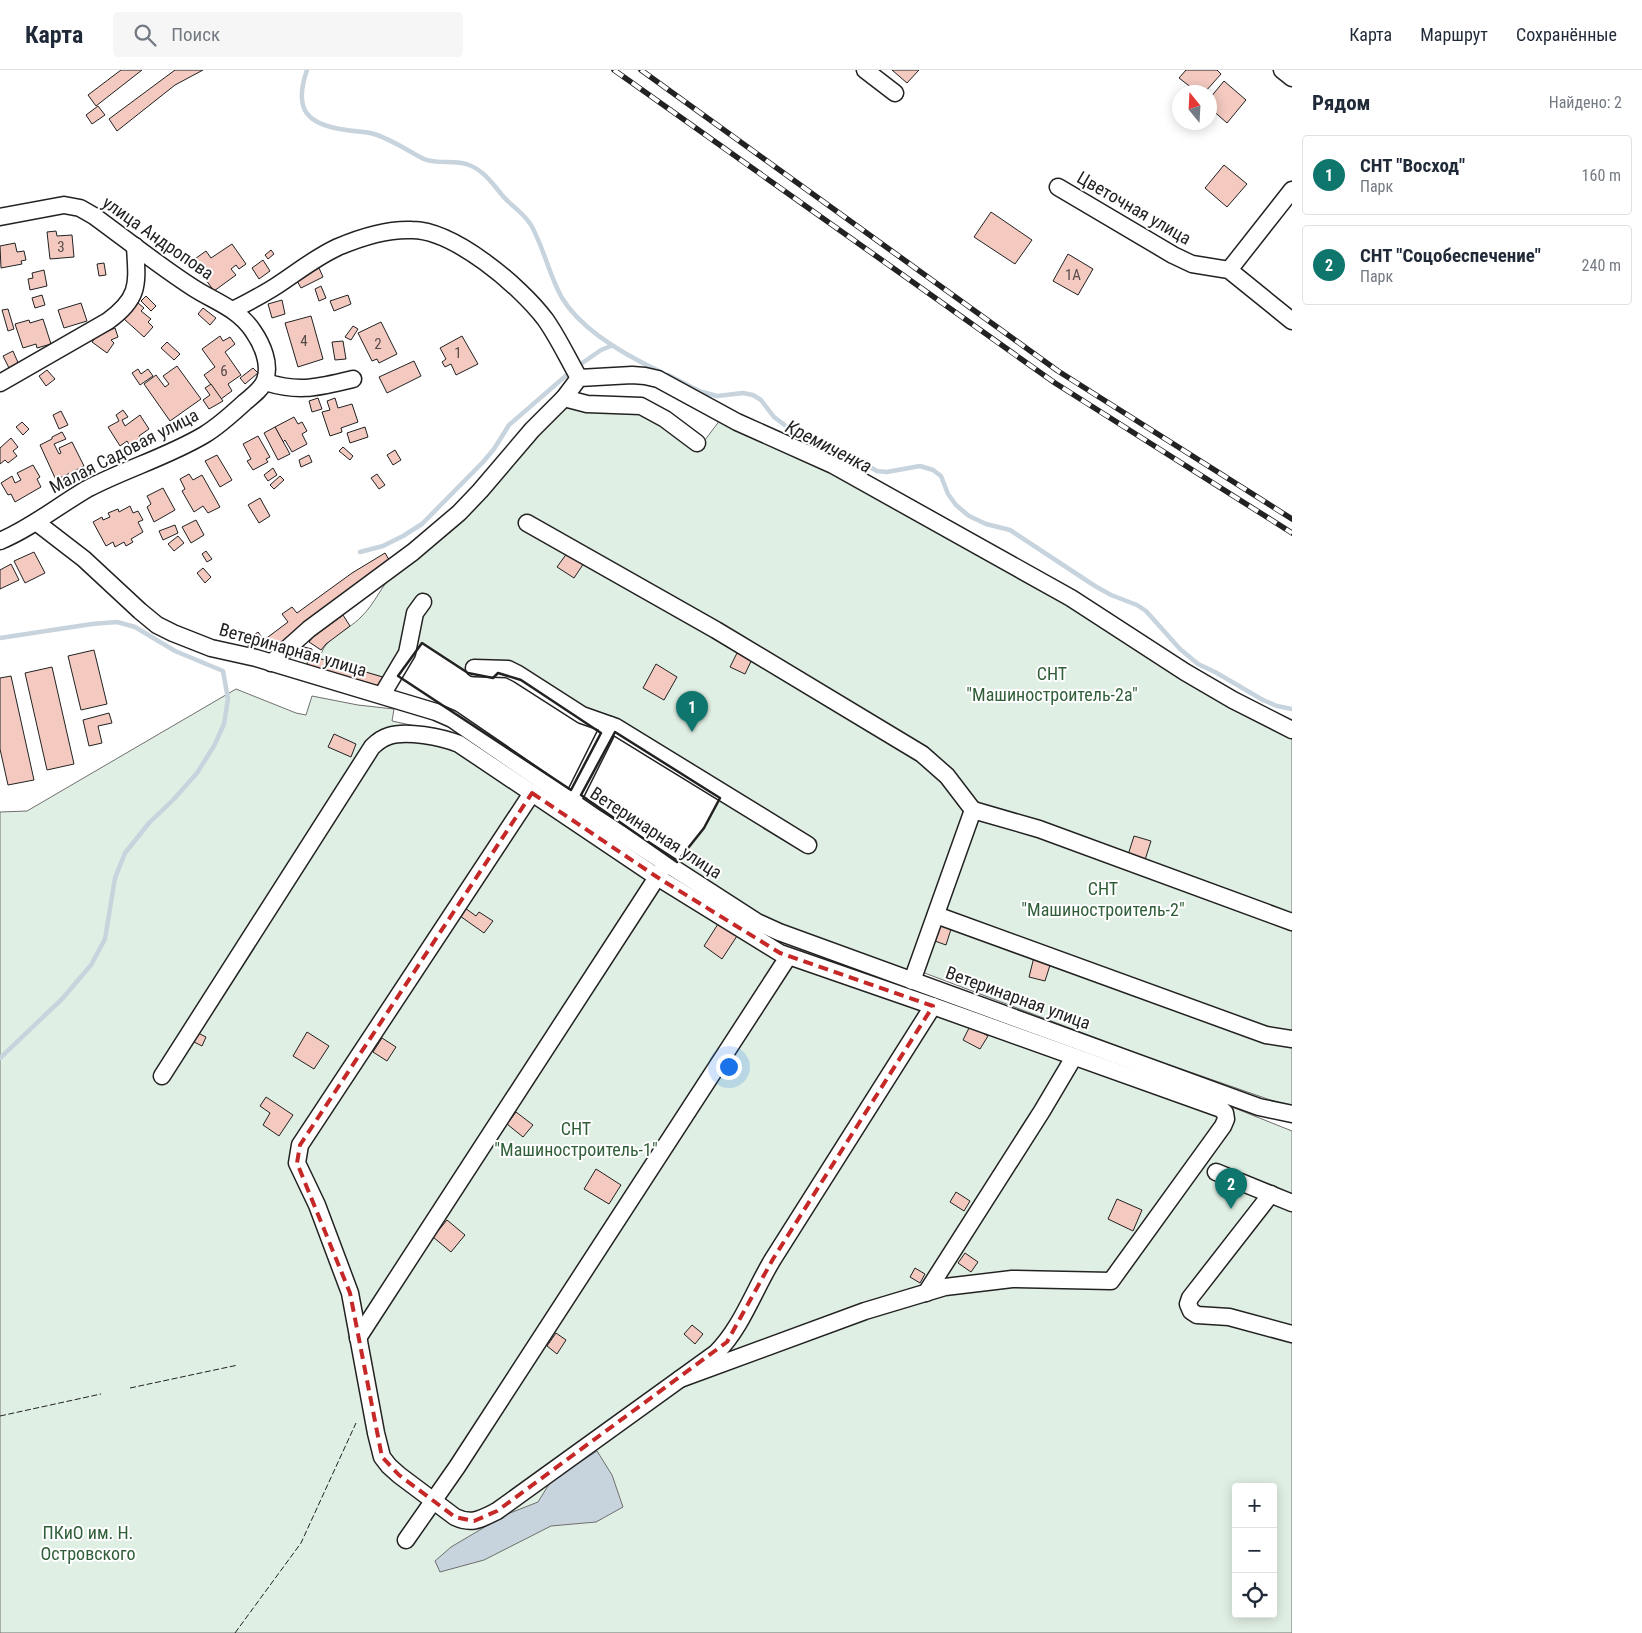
<!DOCTYPE html>
<html lang="ru">
<meta charset="utf-8">
<style>
body{margin:0;font-family:"Roboto Condensed",sans-serif;background:#f6f6f7;color:#1f2937}
.controls{position:absolute;right:15px;bottom:15px;display:grid;overflow:hidden;border-radius:5px;box-shadow:0 2px 12px #0003}
.controls button{width:45px;height:45px;display:grid;place-items:center;padding:0;border:0;border-bottom:1px solid #e0e1e3;background:#fff;color:#1f2937;font:25px sans-serif}
.compass{position:absolute;left:1172px;top:15px;width:45px;height:45px;border-radius:50%;background:#fff;box-shadow:0 2px 12px #0003;rotate:342deg}
.you{position:absolute;left:728px;top:996px;width:18px;height:18px;margin:-12px;border:4px solid #fff;border-radius:50%;background:#1a73e8;box-shadow:0 0 0 8px #1a73e833}
.badge{display:grid;place-items:center;width:32px;height:32px;border-radius:50%;background:#0f766e;color:#fff;font-size:16px;font-weight:700}
.pin{position:absolute;translate:-50% -41px;filter:drop-shadow(0 1px 2px #0008)}
.pin::after{content:'';position:absolute;top:26px;width:18px;height:15px;background:inherit;clip-path:polygon(0 0,100% 0,50% 100%)}
.list{margin:0;padding:0;list-style:none}
h2{display:flex;justify-content:space-between;align-items:center;height:65px;margin:0;padding:0 20px;font-size:21px}
h2 small{font-size:16px;font-weight:400;color:#747a83}
.list li{display:grid;grid-template-columns:32px 1fr auto;gap:15px;align-items:center;box-sizing:border-box;height:80px;margin:0 10px 10px;padding:0 10px;border:1px solid #e0e1e3;border-radius:5px}
.list b{display:block;font-size:19px;white-space:nowrap}
.list p{margin:0;font-size:16px;white-space:nowrap;color:#747a83}
.list em{font-size:16px;font-style:normal;color:#747a83}
.icon{flex:none;width:28px;height:28px;fill:none;stroke:currentColor;stroke-width:2;stroke-linecap:round;stroke-linejoin:round}
.map{position:relative;flex:none;width:1292px;height:1563px;overflow:hidden}
header{display:flex;align-items:center;gap:30px;box-sizing:border-box;height:70px;padding:0 25px;background:#fff;border-bottom:1px solid #e0e1e3}
header strong{font-size:24px}
nav{display:flex;gap:28px;margin-inline-start:auto;font-size:18px}
.search{width:350px;height:45px;background:#f6f6f7;display:flex;align-items:center;gap:12px;box-sizing:border-box;padding:0 18px;border-radius:5px;color:#747a83;font-size:19px}
main{display:flex}
aside{flex:1;background:#fff}
.map>svg:first-child{display:block}
.green{fill:#e0efe3;stroke:#6f6f6f;fill-rule:evenodd}
.water{fill:#c7d3dd;stroke:#6f6f6f}
.lines{fill:none;stroke-linecap:round;stroke-linejoin:round}
.stream{stroke:#c7d3dd;stroke-width:4.5}
.building{fill:#f3c9c0;stroke:#222}
.minor-casing{stroke:#222;stroke-width:19}
.minor{stroke:#fff;stroke-width:16}
.rail-casing{stroke:#222;stroke-width:5.5}
.rail{stroke:#fff;stroke-width:4;stroke-dasharray:11;stroke-linecap:butt}
.fence{stroke:#222;stroke-width:1;stroke-dasharray:6 2.5;stroke-linecap:butt}
.wall{stroke:#222;stroke-width:2.5}
.marked{fill:none;stroke:#c62828;stroke-width:4;stroke-dasharray:10 6;stroke-linejoin:round}
.labels{text-anchor:middle;stroke-width:4;stroke-linejoin:round;paint-order:stroke}
.number-label{font-size:15px;fill:#564c4a}
.street-label{font-size:18px;fill:#222;stroke:#fff}
.park-label{font-size:18px;fill:#2f5e38;stroke:#fff}
.water-label{font-size:19px;font-style:italic;fill:#222;stroke:#fff}
</style>
<header>
<strong>Карта</strong>
<div class="search"><svg class="icon" aria-label="search" viewBox="0 0 24 24"><circle cx="10" cy="10" r="6"/><path d="M15 15l6 6"/></svg>Поиск</div>
<nav><a>Карта</a><a>Маршрут</a><a>Сохранённые</a></nav>
</header>
<main>
<div class="map">
<svg width="1292" height="1563" viewBox="0 0 1292 1563">
<rect width="100%" height="100%" fill="#fff"/>
<!-- green -->
<g class="green">
<path d="M563,335L581,341L608,342L635,338L676,364L693,380L702,374L720,350L790,380L1008,501L1292,668V1036L1282,1034L1141,985L922,902L904,899L765,848L677,792L704,758L720,729L615,662L601,663L521,610L498,603L493,608L468,603L422,573L398,606L386,608L320,589C323,567 347,562 361,547C375,534 382,514 396,501C400,498 405,496 409,493C428,480 478,444 484,424Z"/>
<path d="M236,619L296,643L306,645L312,626L358,635L394,639L392,651L457,665L663,804L783,879L940,932L1237,1039L1292,1061V1563H0V742L27,741ZM1236,1417H1273V1544H1236Z"/>
</g>
<!-- water -->
<path class="water" d="M597,1381L612,1405L623,1437L596,1452L551,1456L484,1490L440,1502L435,1491L451,1477L505,1445L538,1432L551,1411Z"/>
<g class="lines">
<!-- stream -->
<g class="stream">
<path d="M307,0C293,40 307,55 347,60C356,62 365,61 374,64C391,69 408,81 424,89C438,95 455,89 469,95C483,100 493,114 502,125C511,136 523,142 531,155C544,178 549,205 562,228C582,261 627,286 661,302"/>
<path d="M578,296L601,280L611,276"/>
<path d="M668,305L699,321L717,326L743,323L753,325L761,330L774,347L786,356L850,386L877,401L887,402L920,396L933,400L941,406L948,424L956,435L969,446L986,454L1010,460L1095,516L1111,525L1137,535L1146,541L1180,579L1198,594L1215,602L1263,630L1277,636L1292,639"/>
<path d="M360,482L383,476L403,466L422,454L483,392L494,379L509,355L569,303"/>
<path d="M0,568L92,554L117,552L135,557L175,581L223,601L228,629L224,654L214,676L197,703L174,729L149,753L125,783L115,808L105,869L91,895L62,929L0,988"/>
</g>
</g>
<!-- building -->
<g class="building">
<path d="M121,0H142L96,36L88,25Z"/>
<path d="M175,0H203L175,15L117,61L109,49Z"/>
<path d="M892,0H919L907,13Z"/>
<path d="M1186,0H1217L1221,4L1205,22H1197L1179,8Z"/>
<path d="M1224,11L1246,30L1227,53L1210,38V28Z"/>
<path d="M98,36L105,45L92,54L86,45Z"/>
<path d="M1224,95L1247,114L1227,137L1205,118Z"/>
<path d="M991,142L1032,170L1015,194L974,167Z"/>
<path d="M56,161L57,166L72,165L74,187L50,189L47,162Z"/>
<path d="M15,173L17,182L24,181L26,190L21,191L22,194L1,198L0,176Z"/>
<path d="M232,174L246,194L239,199L236,195L231,199L236,205L214,221L192,191L206,181L211,188Z"/>
<path d="M271,180L274,184L268,189L265,185Z"/>
<path d="M1068,184L1093,199L1078,225L1053,211Z"/>
<path d="M263,190L270,201L259,209L252,198Z"/>
<path d="M104,193L106,205L99,206L97,194Z"/>
<path d="M319,198L323,207L301,218L296,209Z"/>
<path d="M44,200L47,216L30,220L28,209L33,208L32,203Z"/>
<path d="M321,216L326,228L319,231L315,219Z"/>
<path d="M42,225L45,235L35,238L32,228Z"/>
<path d="M348,225L351,234L334,241L330,231Z"/>
<path d="M146,226L156,236L151,241L141,231Z"/>
<path d="M282,230L285,244L272,248L268,234Z"/>
<path d="M81,233L87,251L64,258L58,240Z"/>
<path d="M138,233L144,238L141,241L151,249L148,252L153,257L144,267L124,249Z"/>
<path d="M203,238L216,248L210,255L198,244Z"/>
<path d="M8,239L14,259L8,261L2,240Z"/>
<path d="M311,246L323,289L298,297L285,253Z"/>
<path d="M43,249L51,274L37,278L36,274L23,278L15,254L29,250L30,253Z"/>
<path d="M381,252L397,284L379,293L377,289L372,291L358,263Z"/>
<path d="M353,256L358,259L351,270L345,267Z"/>
<path d="M115,258L118,267L111,270L114,273L107,283L92,272L97,266Z"/>
<path d="M220,266L223,271L230,267L235,274L225,282L241,305L228,314L232,321L221,329L204,305L215,297L202,279Z"/>
<path d="M462,266L478,294L456,305L451,294L445,297L442,292L446,289L440,278Z"/>
<path d="M343,271L346,289L335,290L332,272Z"/>
<path d="M167,272L180,284L174,290L161,278Z"/>
<path d="M13,281L19,295L10,300L3,286Z"/>
<path d="M414,291L421,306L387,323L379,307Z"/>
<path d="M177,296L201,329L170,351L144,314L156,305L165,317L169,314L163,306Z"/>
<path d="M253,298L258,303L245,314L240,308Z"/>
<path d="M138,299L141,304L148,299L153,306L140,315L132,303Z"/>
<path d="M47,300L55,309L46,316L39,306Z"/>
<path d="M211,314L223,331L209,339L203,330L210,325L205,318Z"/>
<path d="M318,328L322,339L312,342L309,331Z"/>
<path d="M335,328L338,338L352,334L358,352L341,358L342,362L330,366L322,342L330,340L327,331Z"/>
<path d="M123,340L128,347L122,350L125,356L140,345L149,359L139,366L144,374L133,381L127,371L120,376L108,357L119,351L116,345Z"/>
<path d="M61,341L68,355L59,359L53,345Z"/>
<path d="M294,347L298,354L302,352L307,361L302,364L307,374L292,382L285,370L283,372L275,357Z"/>
<path d="M22,352L29,359L23,365L16,357Z"/>
<path d="M275,357L290,384L278,390L264,363Z"/>
<path d="M365,357L368,367L350,373L347,363Z"/>
<path d="M62,362L66,369L54,374L59,384L61,383L59,378L72,372L84,396L56,410L40,375L52,369V367Z"/>
<path d="M258,366L270,387L266,389L268,392L253,400L247,391L251,389L243,374Z"/>
<path d="M11,368L18,377L13,381L17,386L8,393L5,390L0,394V378Z"/>
<path d="M343,377L353,386L350,390L339,381Z"/>
<path d="M395,380L401,390L393,395L387,385Z"/>
<path d="M217,385L232,410L220,417L205,391Z"/>
<path d="M309,385L312,392L301,397L299,390Z"/>
<path d="M33,395L40,407L37,409L41,417L15,432L11,424L8,425L1,413L12,406L15,413L21,410L17,403Z"/>
<path d="M273,398L277,405L268,411L264,405Z"/>
<path d="M189,404L193,410L202,405L220,437L208,443L203,436L194,442L182,421L185,419L180,409Z"/>
<path d="M377,404L385,415L379,419L371,408Z"/>
<path d="M280,406L284,410L274,419L270,415Z"/>
<path d="M163,418L175,440L154,452L147,437L151,434L147,426Z"/>
<path d="M260,428L270,446L259,453L248,435Z"/>
<path d="M130,436L133,443L138,441L143,450L138,452L143,462L131,469L133,472L126,476L124,472L115,477L113,472L106,476L93,452L102,447L103,450L110,447L108,443L118,439L119,442Z"/>
<path d="M196,450L204,465L191,473L182,457Z"/>
<path d="M175,455L178,463L163,470L159,461Z"/>
<path d="M178,466L184,473L174,481L168,474Z"/>
<path d="M570,479L586,490L574,508L557,497Z"/>
<path d="M206,481L212,489L207,492L202,484Z"/>
<path d="M34,482L45,503L25,513L14,491Z"/>
<path d="M385,483L391,493L335,532L271,581L264,571L252,580L245,572L258,562L264,570L288,552L282,544L292,537L297,543L352,503Z"/>
<path d="M11,494L19,510L0,519V500Z"/>
<path d="M203,498L211,507L205,513L197,503Z"/>
<path d="M343,545L350,556L326,574L321,580L309,572L313,567Z"/>
<path d="M296,575L312,579L311,586L386,608L382,619L306,597L308,590L294,586Z"/>
<path d="M739,579L754,585L745,604L730,597Z"/>
<path d="M94,580L107,634L81,640L68,586Z"/>
<path d="M656,594L677,607L664,630L643,618Z"/>
<path d="M52,597L74,694L47,700L25,603Z"/>
<path d="M11,606L34,710L8,715L0,679V608Z"/>
<path d="M109,643L112,653L98,656L102,673L89,676L83,650Z"/>
<path d="M334,664L356,674L351,687L328,677Z"/>
<path d="M1134,766L1151,771L1145,790L1128,785Z"/>
<path d="M465,838L476,846L479,842L493,851L484,863L460,846Z"/>
<path d="M938,851L952,856L946,875L932,870Z"/>
<path d="M718,854L737,866L722,889L704,876Z"/>
<path d="M1034,887L1051,892L1045,911L1029,907Z"/>
<path d="M970,956L988,966L980,979L963,970Z"/>
<path d="M194,961L206,967L202,976L190,970Z"/>
<path d="M307,962L329,976L314,999L293,986Z"/>
<path d="M382,968L396,977L387,991L373,982Z"/>
<path d="M266,1027L293,1045L279,1066L263,1055L270,1043L260,1036Z"/>
<path d="M516,1042L533,1055L523,1067L507,1054Z"/>
<path d="M596,1099L621,1115L609,1134L584,1119Z"/>
<path d="M956,1122L970,1131L964,1141L950,1132Z"/>
<path d="M1117,1129L1142,1140L1133,1161L1108,1149Z"/>
<path d="M447,1150L465,1165L451,1182L433,1167Z"/>
<path d="M965,1183L978,1192L971,1202L958,1193Z"/>
<path d="M915,1198L925,1204L920,1213L910,1207Z"/>
<path d="M692,1255L703,1264L695,1274L684,1264Z"/>
<path d="M556,1263L566,1270L557,1284L547,1276Z"/>
</g>
<g class="lines">
<!-- minor casing -->
<g class="minor-casing">
<g id="minor">
<path d="M865,0L895,23"/>
<path d="M1282,0L1292,8"/>
<path d="M1058,117L1173,185L1192,194L1229,200L1292,251"/>
<path d="M0,147L64,135L80,138L94,146C127,170 158,195 192,217C213,231 238,238 253,261C262,274 271,294 265,310C262,319 252,326 245,332C232,344 219,356 204,365C167,387 125,399 87,419C58,436 31,458 0,471"/>
<path d="M1229,200L1292,120"/>
<path d="M233,240C247,233 260,226 273,218C295,204 314,188 338,177C359,168 388,159 412,160C454,160 520,216 545,249C558,267 568,289 579,308"/>
<path d="M265,312C301,323 318,317 353,309"/>
<path d="M0,313L108,251C141,227 137,213 135,176"/>
<path d="M564,328L587,334L641,336L665,349L697,373"/>
<path d="M36,452L84,489L140,541L157,555L173,563L211,578L256,588L436,642L452,649L596,748L757,852L779,862L1259,1037L1292,1044"/>
<path d="M527,453L716,560L922,684L947,706L973,740"/>
<path d="M271,593L309,559L413,482L459,443L480,421L532,360L564,328L579,308L632,305L645,306L658,309L737,352L833,395L1071,528L1185,602L1233,630L1292,660"/>
<path d="M474,598L508,599L518,604L582,645L616,657L808,775"/>
<path d="M382,625L407,583L415,543L423,532"/>
<path d="M532,723L300,1075L297,1093L317,1135L350,1223L376,1363L382,1387L389,1396L399,1405L455,1447C472,1455 481,1449 497,1441L716,1283C742,1257 754,1220 773,1189L933,936"/>
<path d="M572,731L610,655"/>
<path d="M936,845L1266,965L1292,969"/>
<path d="M912,911L973,740L1039,759L1292,852"/>
<path d="M162,1006L372,677C377,672 382,668 389,666C406,660 442,667 459,674L657,807L780,883L933,936L1221,1039L1225,1043L1226,1049L1223,1056L1111,1211L1012,1209L945,1217L865,1241L680,1309"/>
<path d="M1216,1102L1292,1133"/>
<path d="M1271,1124L1190,1228L1188,1234L1191,1241L1197,1245L1229,1247L1292,1264"/>
<path d="M926,1223L1042,1041L1074,987"/>
<path d="M358,1268L663,798"/>
<path d="M406,1470L457,1397L788,887"/>
</g>
</g>
<!-- minor -->
<use href="#minor" class="minor"/>
<!-- rail casing -->
<g class="rail-casing">
<g id="rail">
<path d="M614,0L1055,313L1292,463"/>
<path d="M641,0L1058,301L1292,449"/>
</g>
</g>
<!-- rail -->
<use href="#rail" class="rail"/>
<!-- fence -->
<g class="fence">
<path d="M130,1318L238,1295"/>
<path d="M0,1346L101,1324"/>
<path d="M235,1563L301,1473L356,1353"/>
</g>
<!-- wall -->
<g class="wall">
<path d="M422,573L468,603L493,608L498,603L521,610L601,663L571,720L398,606Z"/>
<path d="M615,662L720,728L704,758L677,792L581,725Z"/>
</g>
</g>
<!-- marked area -->
<path class="marked" d="M532,723L657,807L780,883L933,936L773,1189L727,1272L497,1441L474,1451L455,1447L399,1405L382,1387L350,1223L297,1093L300,1075Z"/>
<g class="labels">
<!-- number labels -->
<g class="number-label">
<text x="61" y="182">3</text>
<text x="1073" y="210">1А</text>
<text x="304" y="276">4</text>
<text x="378" y="279">2</text>
<text x="458" y="288">1</text>
<text x="224" y="306">6</text>
</g>
<!-- street labels -->
<g class="street-label">
<text transform="translate(1134 138) rotate(30)" y="6">Цветочная улица</text>
<text transform="translate(158 168) rotate(35)" y="6">улица Андропова</text>
<text transform="translate(124 381) rotate(-27)" y="6">Малая Садовая улица</text>
<text transform="translate(293 580) rotate(16)" y="6">Ветеринарная улица</text>
<text transform="translate(656 763) rotate(33)" y="6">Ветеринарная улица</text>
<text transform="translate(1018 928) rotate(20)" y="6">Ветеринарная улица</text>
</g>
<!-- park labels -->
<g class="park-label">
<text x="1052" y="610">СНТ<tspan x="1052" dy="21">"Машиностроитель-2а"</tspan></text>
<text x="1103" y="825">СНТ<tspan x="1103" dy="21">"Машиностроитель-2"</tspan></text>
<text x="576" y="1065">СНТ<tspan x="576" dy="21">"Машиностроитель-1"</tspan></text>
<text x="88" y="1469">ПКиО им. Н.<tspan x="88" dy="21">Островского</tspan></text>
</g>
<!-- water labels -->
<g class="water-label">
<text transform="translate(829 376) rotate(27)" y="7">Кремиченка</text>
</g>
</g>
</svg>
<div class="controls">
<button>+</button>
<button>−</button>
<button><svg class="icon" aria-label="locate" viewBox="0 0 24 24"><circle cx="12" cy="12" r="6"/><path d="M12 2v4M12 18v4M2 12h4M18 12h4"/></svg></button>
</div>
<svg class="compass" viewBox="-18 -18 36 36"><path d="M0-13l5 13h-10z" fill="#e53935"/><path d="M0 13l5-13h-10z" fill="#747a83"/></svg>
<div class="you"></div>
<div class="pin badge" style="left:692px;top:662px">1</div>
<div class="pin badge" style="left:1231px;top:1139px">2</div>
</div>
<aside>
<h2>Рядом<small>Найдено: 2</small></h2>
<ul class="list">
<li><span class="badge">1</span><div><b>СНТ &quot;Восход&quot;</b><p>Парк</p></div><em>160 m</em></li>
<li><span class="badge">2</span><div><b>СНТ &quot;Соцобеспечение&quot;</b><p>Парк</p></div><em>240 m</em></li>
</ul>
</aside>
</main>
